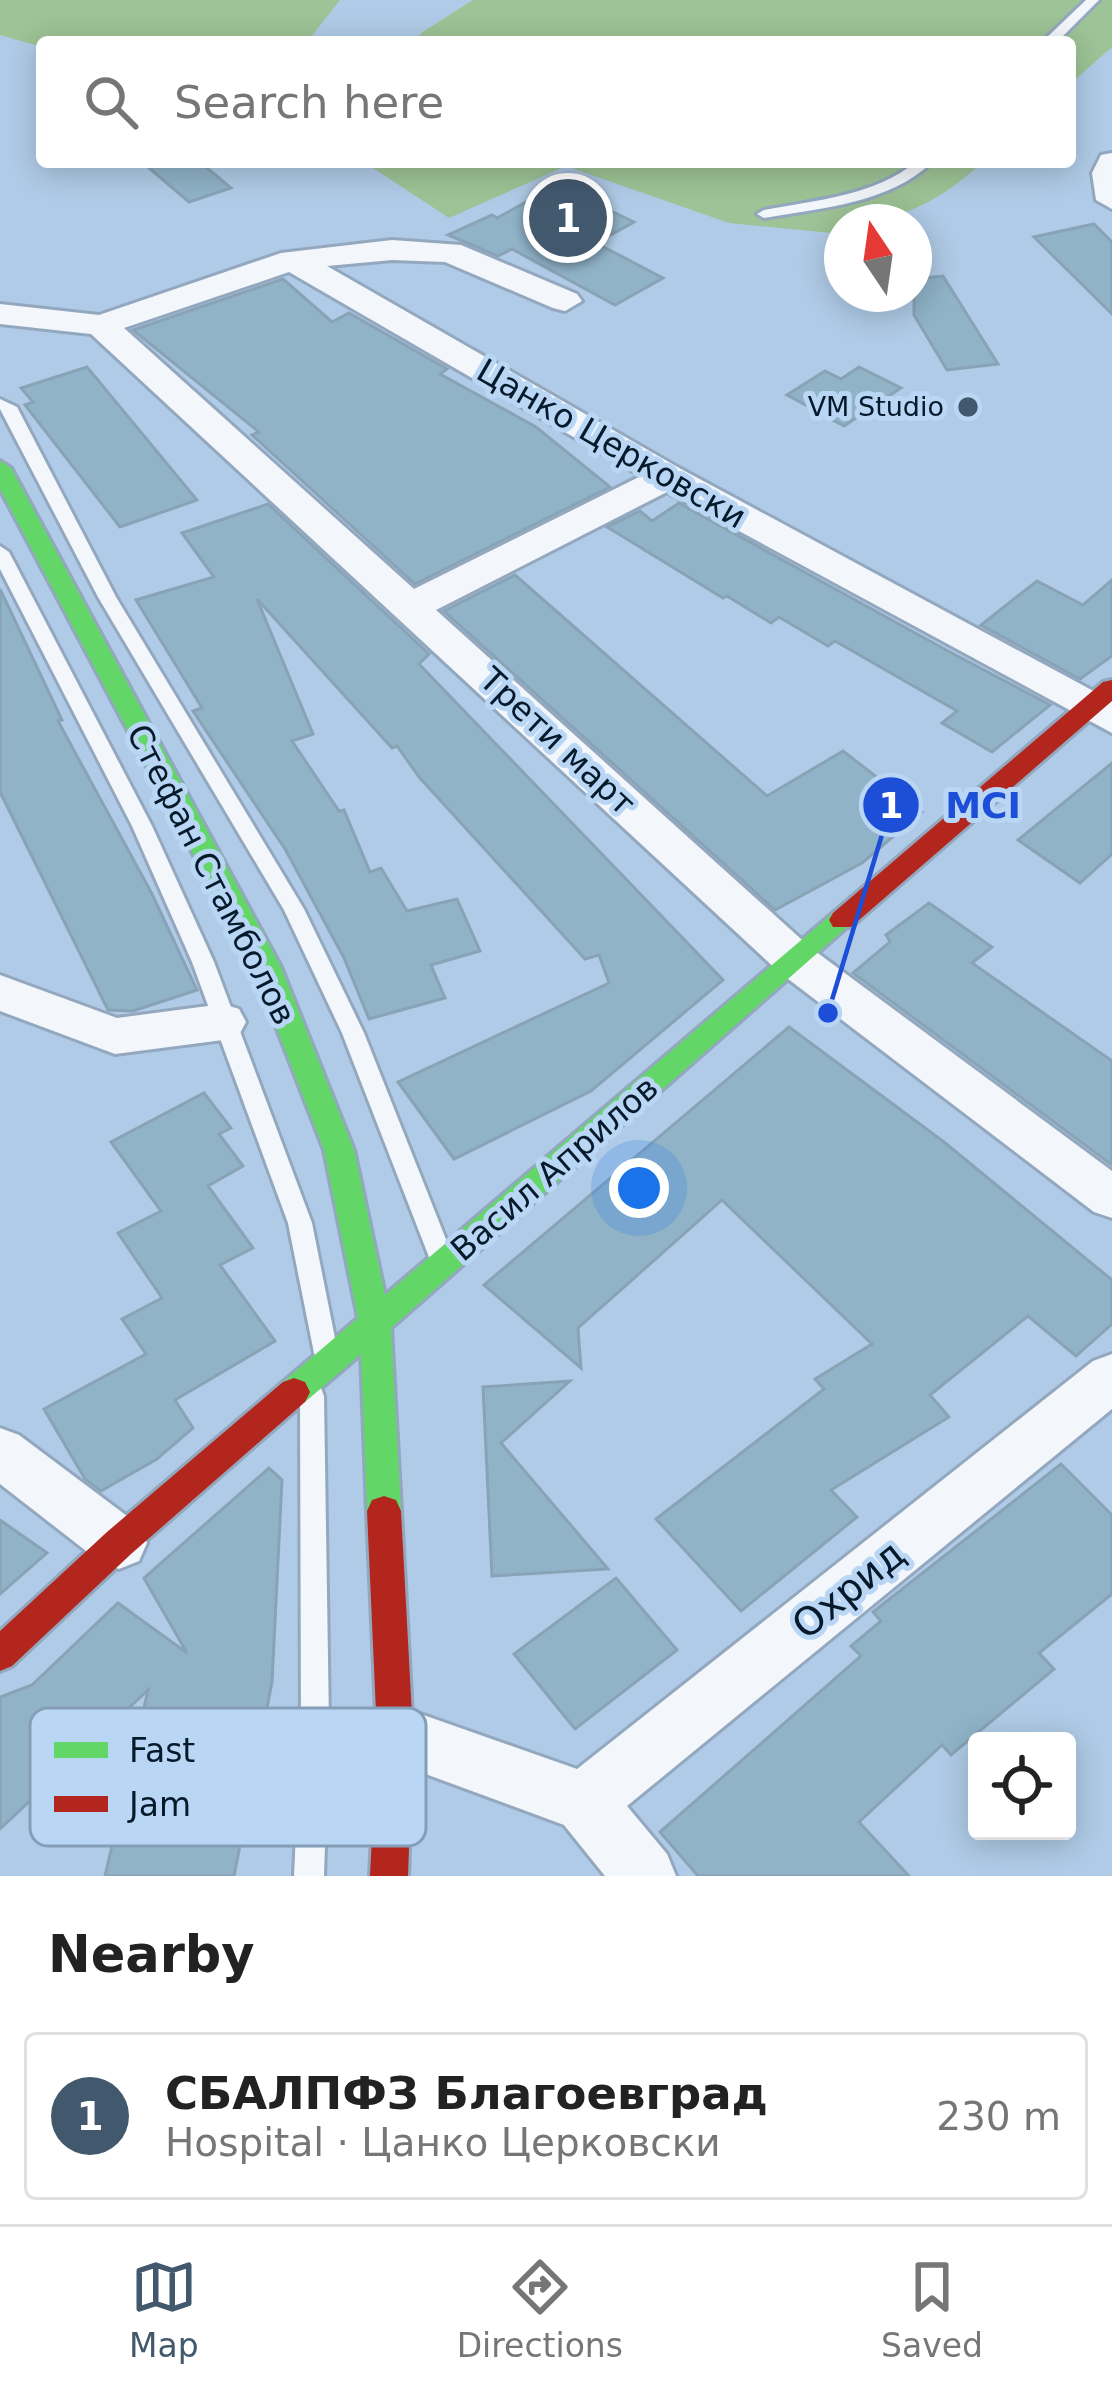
<!DOCTYPE html>
<meta charset="utf-8">
<style>
body{margin:0;font-family:"DejaVu Sans",sans-serif;background:#f6f6f6;color:#222}
.controls{position:absolute;right:36px;bottom:36px;display:grid;overflow:hidden;border-radius:12px;box-shadow:0 6px 30px #0003}
.controls button{width:108px;height:108px;display:grid;place-items:center;padding:0;border:0;border-bottom:3px solid #e0e0e0;background:#fff;color:#222;font:60px sans-serif}
.compass{position:absolute;left:824px;top:204px;width:108px;height:108px;border-radius:50%;background:#fff;box-shadow:0 6px 30px #0003;rotate:347deg}
.you{position:absolute;left:639px;top:1188px;width:42px;height:42px;margin:-30px;border:9px solid #fff;border-radius:50%;background:#1a73e8;box-shadow:0 0 0 18px #1a73e833}
.badge{display:grid;place-items:center;width:78px;height:78px;border-radius:50%;background:#42586d;color:#fff;font-size:39px;font-weight:700}
.pin{position:absolute;translate:-50% -50%;border:6px solid #fff;box-shadow:0 3px 12px #0006}
.list{margin:0;padding:0;list-style:none}
h2{display:flex;justify-content:space-between;align-items:center;height:156px;margin:0;padding:0 48px;font-size:51px}
h2 small{font-size:39px;font-weight:400;color:#767676}
.list li{display:grid;grid-template-columns:78px 1fr auto;gap:36px;align-items:center;box-sizing:border-box;height:168px;margin:0 24px 24px;padding:0 24px;border:3px solid #e0e0e0;border-radius:12px}
.list b{display:block;font-size:45px;white-space:nowrap}
.list p{margin:0;font-size:39px;white-space:nowrap;color:#767676}
.list em{font-size:39px;font-style:normal;color:#767676}
.icon{flex:none;width:66px;height:66px;fill:none;stroke:currentColor;stroke-width:2;stroke-linecap:round;stroke-linejoin:round}
.map{position:relative;flex:none;width:1112px;height:1876px;overflow:hidden}
.search{position:absolute;background:#fff;box-shadow:0 6px 30px #0003;left:36px;right:36px;top:36px;height:132px;display:flex;align-items:center;gap:30px;box-sizing:border-box;padding:0 42px;border-radius:12px;color:#767676;font-size:45px}
.sheet{height:348px;background:#fff}
nav{display:flex;justify-content:space-around;align-items:center;box-sizing:border-box;height:168px;border-top:3px solid #e0e0e0;background:#fff;font-size:33px;color:#767676}
nav a{display:grid;justify-items:center;gap:6px}
nav .on{color:#42586d}
.map>svg:first-child{display:block}
.green{fill:#9ec396}
.building{fill:#90b3c8;stroke:#89a3b6;stroke-width:3}
.lines{fill:none;stroke-linecap:round;stroke-linejoin:round}
.lane-casing{stroke:#93a8be;stroke-width:6}
.street-casing{stroke:#93a8be;stroke-width:6}
.fast-casing{stroke:#93a8be;stroke-width:6}
.jam-casing{stroke:#93a8be;stroke-width:6}
.lane{fill:#f3f7fb;fill-rule:evenodd}
.street{fill:#f3f7fb;fill-rule:evenodd}
.fast{fill:#63d668;fill-rule:evenodd}
.jam{fill:#b3261e;fill-rule:evenodd}
.poi-dot{fill:#42586d;stroke:#b9d6f4;stroke-width:4.5}
.labels{text-anchor:middle;stroke-width:10;stroke-linejoin:round;paint-order:stroke}
.far-poi-label{font-size:27px;fill:#071a2c;stroke:#b9d6f4;text-anchor:end}
.street-label{font-size:33px;fill:#071a2c;stroke:#b9d6f4}
.near-street-label{font-size:39px;fill:#071a2c;stroke:#b9d6f4}
.key{fill:#b9d6f4;stroke:#849eb8;stroke-width:3}
.key-label{font-size:33px;fill:#071a2c}
.leader{fill:none;stroke:#1d4ed8;stroke-width:4.5}
.callout-dot{fill:#1d4ed8;stroke:#b9d6f4;stroke-width:4.5}
.mark-label{font-size:36px;text-anchor:middle;font-weight:bold;fill:#fff}
.callout-label{font-size:36px;text-anchor:middle;font-weight:bold;fill:#1d4ed8;stroke:#b9d6f4;stroke-width:10;stroke-linejoin:round;paint-order:stroke}
</style>
<div class="map">
<svg width="1112" height="1876" viewBox="0 0 1112 1876">
<rect width="100%" height="100%" fill="#b0cbe7"/>
<!-- green -->
<g class="green">
<path d="M0,0H340L307,42H42V47L0,35Z"/>
<path d="M473,0H1112V47L1070,84V42H417L421,33Z"/>
<path d="M364,162H983C938,202 902,222 842,222V234L729,223L566,166L449,218Z"/>
</g>
<!-- building -->
<g class="building">
<path d="M142,162H200L231,188L189,202Z"/>
<path d="M557,185L634,222L596,243L663,278L615,305L512,249L498,256L448,235L492,215L497,218Z"/>
<path d="M1094,224L1112,242V314L1034,237Z"/>
<path d="M943,276L998,364L947,370L914,315V279Z"/>
<path d="M283,279L332,322L349,313L447,369L440,374L536,427L610,487L415,584L252,435L259,432L133,330Z"/>
<path d="M87,367L197,500L120,527L25,405L33,402L21,388Z"/>
<path d="M859,367L901,388L844,426L787,395L825,371L841,379Z"/>
<path d="M679,503L948,651L1050,705L992,752L942,723L957,711L835,641L828,646L779,617L771,623L727,596L723,598L607,527L640,511L652,521Z"/>
<path d="M268,504L429,654L419,664L723,980L591,1091L454,1159L398,1082L609,983L599,955L585,959L419,777L397,746L392,748L257,599L313,734L292,741L339,811L344,810L370,872L381,868L407,911L457,899L480,951L431,965L445,998L369,1019L344,958L285,849L193,711L202,708L136,600L214,577L182,533Z"/>
<path d="M515,575L767,796L843,751L922,812L862,863L775,910L444,611Z"/>
<path d="M1112,580V656L1080,679L981,625L1037,581L1083,605Z"/>
<path d="M0,589L62,720L58,721L152,894L197,990L133,1011L108,1010L0,792Z"/>
<path d="M1112,763V854L1080,883L1018,840Z"/>
<path d="M929,903L992,947L972,963L1112,1061V1165L853,973L890,942L886,935Z"/>
<path d="M789,1027L944,1142L1112,1280V1324L1076,1356L1028,1316L930,1395L949,1417L831,1490L857,1517L741,1611L656,1519L824,1389L815,1379L872,1344L722,1200L578,1328L581,1368L484,1285Z"/>
<path d="M204,1093L231,1128L219,1134L243,1166L208,1186L253,1248L220,1265L275,1341L175,1400L193,1428L157,1459L101,1491L85,1479L44,1409L146,1354L122,1319L162,1298L118,1233L161,1211L111,1142Z"/>
<path d="M570,1381L501,1443L608,1569L492,1576L483,1387Z"/>
<path d="M1061,1464L1112,1515V1594L1039,1653L1054,1669L951,1755L942,1745L859,1822L909,1876H698L660,1832L861,1656L851,1646L881,1621L873,1612Z"/>
<path d="M269,1468L282,1480L272,1682L234,1876H105L148,1690L0,1829V1697L32,1685L118,1603L187,1653L144,1578Z"/>
<path d="M0,1520L47,1553L0,1594Z"/>
<path d="M616,1578L677,1650L575,1729L514,1654Z"/>
</g>
<g class="lines">
<!-- lane casing -->
<g class="lane-casing">
<g id="lane">
<path d="M1086,0H1099L1057,42H1042Z"/>
<path d="M916,162H932C889,204 820,208 764,218L757,214L764,210C817,200 873,196 916,162Z"/>
<path d="M0,399L17,407L116,597L304,909L364,1033L453,1257L449,1264L441,1267L433,1264L429,1257L342,1033L284,910L98,597L0,409Z"/>
<path d="M0,546L9,552L152,826L214,962L312,1223L338,1353L335,1361L326,1364L317,1361L314,1353L288,1223L192,962L132,826L0,569Z"/>
<path d="M312,1385L321,1388L324,1396L329,1724L324,1876H294L301,1724L300,1396L303,1388Z"/>
</g>
</g>
<!-- street casing -->
<g class="street-casing">
<g id="street">
<path d="M1112,153V209L1096,200L1092,173L1101,155Z"/>
<path d="M392,240L461,245L577,294L582,301L565,311L553,308L445,262L392,260L327,266L681,469L1112,701V733L667,492L436,610L811,948L1112,1171V1218L1094,1212L779,972L91,334L0,324V304L99,315L281,253ZM289,272L641,476L414,589L124,328Z"/>
<path d="M0,975L117,1018L223,1004L239,1009L246,1022L239,1035L223,1040L115,1054L0,1011Z"/>
<path d="M1112,1354V1409L627,1806L667,1854L676,1876H605L564,1825L374,1755L365,1734L374,1713L395,1705L577,1769L1093,1361Z"/>
<path d="M0,1428L19,1435L139,1525L147,1543L139,1561L119,1569L99,1561L0,1484Z"/>
</g>
</g>
<!-- fast casing -->
<g class="fast-casing">
<path id="fast" d="M0,461L11,468L281,967L354,1150L385,1295L833,913H851L855,920L391,1328L401,1511L396,1522L384,1526L372,1522L367,1511L361,1354L305,1402L294,1406L283,1402L278,1392L283,1382L358,1318L324,1150L253,967L0,489Z"/>
</g>
<!-- jam casing -->
<g class="jam-casing">
<g id="jam">
<path d="M1112,680V701L851,927H833L829,920L833,913L1103,682Z"/>
<path d="M294,1378L305,1382L310,1392L305,1402L131,1554L12,1666L0,1671V1631L107,1532L283,1382Z"/>
<path d="M384,1496L396,1500L401,1511L413,1734L408,1876H370L377,1734L367,1511L372,1500Z"/>
</g>
</g>
<!-- lane -->
<use href="#lane" class="lane"/>
<!-- street -->
<use href="#street" class="street"/>
<!-- fast -->
<use href="#fast" class="fast"/>
<!-- jam -->
<use href="#jam" class="jam"/>
</g>
<!-- markers -->
<circle class="poi-dot" cx="968" cy="407" r="12"/>
<g class="labels">
<!-- far-poi labels -->
<g class="far-poi-label">
<text x="944" y="416">VM Studio</text>
</g>
<!-- street labels -->
<g class="street-label">
<text transform="translate(612 443) rotate(30)" y="12">Цанко Церковски</text>
<text transform="translate(558 741) rotate(43)" y="12">Трети март</text>
<text transform="translate(212 874) rotate(63)" y="12">Стефан Стамболов</text>
<text transform="translate(554 1168) rotate(-41)" y="12">Васил Априлов</text>
</g>
<!-- near-street labels -->
<g class="near-street-label">
<text transform="translate(848 1589) rotate(-39)" y="14">Охрид</text>
</g>
</g>
<!-- legend -->
<rect x="30" y="1708" width="396" height="138" rx="18" class="key"/>
<rect x="54" y="1742" width="54" height="16" fill="#63d668"/>
<rect x="54" y="1796" width="54" height="16" fill="#b3261e"/>
<g class="key-label">
<text x="129" y="1762">Fast</text>
<text x="129" y="1816">Jam</text>
</g>
<!-- callouts -->
<path class="leader" d="M828 1013L891 805"/>
<g class="callout-dot">
<circle cx="828" cy="1013" r="12"/>
<circle cx="891" cy="805" r="30"/>
</g>
<g class="mark-label">
<text x="891" y="818">1</text>
</g>
<g class="callout-label">
<text x="983" y="818">MCI</text>
</g>
</svg>
<div class="controls">
<button><svg class="icon" aria-label="locate" viewBox="0 0 24 24"><circle cx="12" cy="12" r="6"/><path d="M12 2v4M12 18v4M2 12h4M18 12h4"/></svg></button>
</div>
<svg class="compass" viewBox="-18 -18 36 36"><path d="M0-13l5 13h-10z" fill="#e53935"/><path d="M0 13l5-13h-10z" fill="#767676"/></svg>
<div class="you"></div>
<div class="pin badge" style="left:568px;top:218px">1</div>
<div class="search"><svg class="icon" aria-label="search" viewBox="0 0 24 24"><circle cx="10" cy="10" r="6"/><path d="M15 15l6 6"/></svg>Search here</div>
</div>
<section class="sheet">
<h2>Nearby<small></small></h2>
<ul class="list">
<li><span class="badge">1</span><div><b>СБАЛПФЗ Благоевград</b><p>Hospital · Цанко Церковски</p></div><em>230 m</em></li>
</ul>
</section>
<nav>
<a class="on"><svg class="icon" aria-label="map" viewBox="0 0 24 24"><path d="M3 6l6-2 6 2 6-2v14l-6 2-6-2-6 2zM9 4v14M15 6v14"/></svg>Map</a>
<a><svg class="icon" aria-label="directions" viewBox="0 0 24 24"><path d="M12 3l9 9-9 9-9-9zM9 14v-3h6M13 9l2 2-2 2"/></svg>Directions</a>
<a><svg class="icon" aria-label="saved" viewBox="0 0 24 24"><path d="M7 4h10v16l-5-4-5 4z"/></svg>Saved</a>
</nav>
